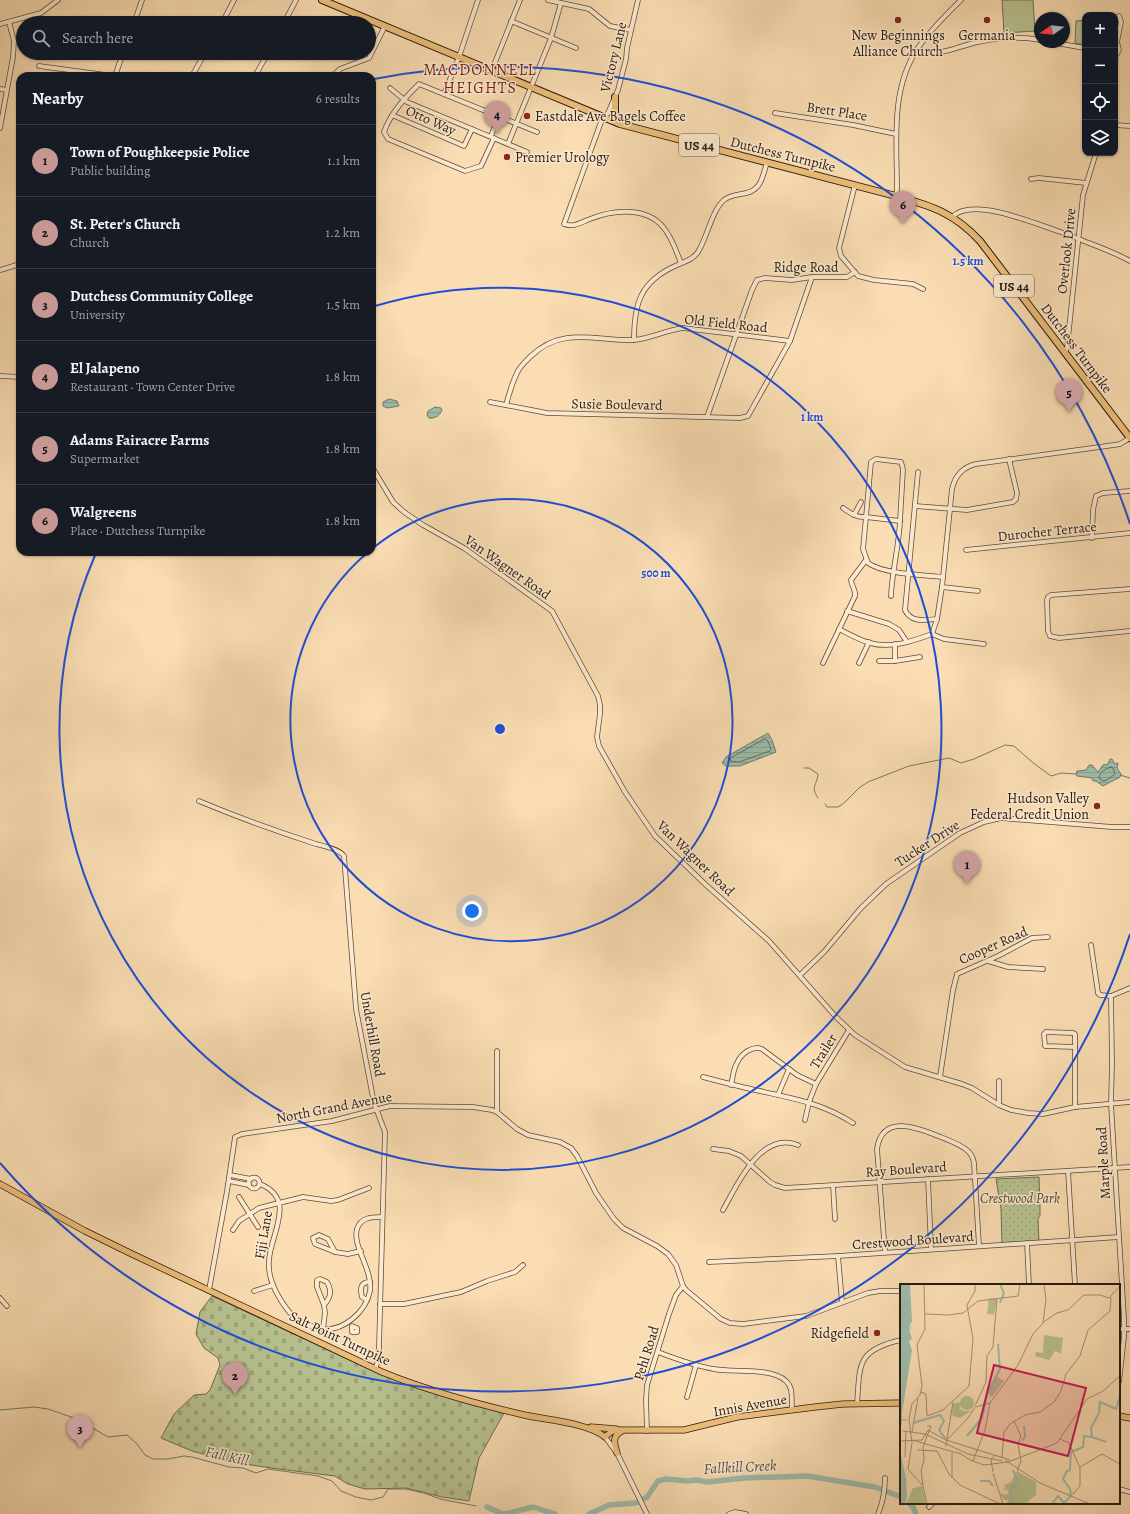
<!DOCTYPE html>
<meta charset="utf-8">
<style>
body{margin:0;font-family:Alegreya,serif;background:#20242c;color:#f1f3f6}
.controls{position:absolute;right:12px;top:12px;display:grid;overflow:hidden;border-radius:8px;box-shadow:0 1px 3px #0004}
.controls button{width:36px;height:36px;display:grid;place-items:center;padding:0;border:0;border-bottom:1px solid #363941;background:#171b24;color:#f1f3f6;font:20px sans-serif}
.compass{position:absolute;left:1034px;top:12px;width:36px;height:36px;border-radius:50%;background:#171b24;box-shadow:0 1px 3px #0004;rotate:256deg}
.you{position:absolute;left:472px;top:911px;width:14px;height:14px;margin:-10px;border:3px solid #fff;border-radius:50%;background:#1a73e8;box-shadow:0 0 0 6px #1a73e833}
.badge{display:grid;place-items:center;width:26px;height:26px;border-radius:50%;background:#c59692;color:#111;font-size:13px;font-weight:700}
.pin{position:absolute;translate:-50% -33px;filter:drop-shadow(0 1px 2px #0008)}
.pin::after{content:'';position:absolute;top:21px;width:14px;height:12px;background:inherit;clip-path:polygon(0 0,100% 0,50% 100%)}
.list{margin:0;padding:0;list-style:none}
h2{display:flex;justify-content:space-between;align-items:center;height:52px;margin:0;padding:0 16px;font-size:17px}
h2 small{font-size:13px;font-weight:400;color:#9ea1a6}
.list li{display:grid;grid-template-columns:26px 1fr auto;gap:12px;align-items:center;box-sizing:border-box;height:72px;padding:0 16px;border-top:1px solid #363941}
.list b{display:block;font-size:15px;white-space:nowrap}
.list p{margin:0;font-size:13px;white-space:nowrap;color:#9ea1a6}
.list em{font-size:13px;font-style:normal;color:#9ea1a6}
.icon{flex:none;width:22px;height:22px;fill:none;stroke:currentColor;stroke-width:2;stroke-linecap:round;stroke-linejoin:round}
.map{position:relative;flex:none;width:1130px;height:1514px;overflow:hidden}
.search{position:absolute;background:#171b24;box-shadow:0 1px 3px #0004;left:16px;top:16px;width:360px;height:44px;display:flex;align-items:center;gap:10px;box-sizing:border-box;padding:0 14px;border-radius:22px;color:#9ea1a6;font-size:15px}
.panel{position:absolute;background:#171b24;box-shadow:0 1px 3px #0004;left:16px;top:72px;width:360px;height:484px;border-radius:12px}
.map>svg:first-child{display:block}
.grass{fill:#b8c291;stroke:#706e51}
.cemetery{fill:url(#cemetery-stones);stroke:#706e51}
.park{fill:url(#park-dots);stroke:#706e51}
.water{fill:url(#water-rules);stroke:#6f7c6d}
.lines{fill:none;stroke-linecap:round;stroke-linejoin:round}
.shore{stroke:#646c5e;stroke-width:1}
.stream{stroke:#6f7c6d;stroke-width:1}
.river{stroke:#9ebcab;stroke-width:5.5}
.minor-casing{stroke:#5d4c3a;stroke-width:5.5}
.major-casing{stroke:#291b11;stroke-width:7}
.highway-casing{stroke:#291b11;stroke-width:8}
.minor{stroke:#fce9ce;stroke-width:4}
.major{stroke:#edbe7a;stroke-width:5.5}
.highway{stroke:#edbe7a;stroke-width:6}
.ring{fill:none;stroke:#1d4ed8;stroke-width:2}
.poi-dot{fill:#8f2418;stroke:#fce9ce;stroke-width:1.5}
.labels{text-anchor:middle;stroke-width:3;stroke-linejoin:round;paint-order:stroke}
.shield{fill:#fce9ce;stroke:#68594a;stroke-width:1}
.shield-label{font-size:13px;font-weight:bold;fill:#291b11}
.poi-label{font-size:14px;fill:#291b11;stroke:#fce9ce}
.street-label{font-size:14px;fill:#291b11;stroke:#fce9ce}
.park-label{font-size:14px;font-style:italic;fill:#544d37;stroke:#fce9ce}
.water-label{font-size:15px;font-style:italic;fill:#525347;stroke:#fce9ce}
.quarter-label{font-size:16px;letter-spacing:1px;fill:#7a1f14;stroke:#fce9ce}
.inset-river{fill:none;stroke:#9ebcab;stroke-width:2}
.inset-road{fill:none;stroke:#a68f72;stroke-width:1}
.view{fill:#c2185b;fill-opacity:0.15;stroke:#c2185b;stroke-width:2}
.inset-edge{fill:none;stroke:#291b11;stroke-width:2}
.centre{fill:#1d4ed8;stroke:#fce9ce;stroke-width:2}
.ring-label{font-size:12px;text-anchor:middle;font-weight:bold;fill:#1d4ed8;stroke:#fce9ce;stroke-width:3;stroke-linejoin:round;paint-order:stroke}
</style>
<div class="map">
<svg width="1130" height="1514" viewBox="0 0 1130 1514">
<defs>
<pattern id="cemetery-stones" width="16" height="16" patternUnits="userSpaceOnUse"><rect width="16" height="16" fill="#b8c291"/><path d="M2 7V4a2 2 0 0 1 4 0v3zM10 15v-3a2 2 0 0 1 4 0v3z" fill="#9ea67c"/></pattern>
<pattern id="park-dots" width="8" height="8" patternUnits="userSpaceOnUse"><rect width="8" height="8" fill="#b8c291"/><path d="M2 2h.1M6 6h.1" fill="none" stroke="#9ea67c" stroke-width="1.8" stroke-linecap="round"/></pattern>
<pattern id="water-rules" width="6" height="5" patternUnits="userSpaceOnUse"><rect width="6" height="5" fill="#9ebcab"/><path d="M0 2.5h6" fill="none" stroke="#88a192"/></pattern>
</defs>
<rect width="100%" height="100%" fill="#faddb3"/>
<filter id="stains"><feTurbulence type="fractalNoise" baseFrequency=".005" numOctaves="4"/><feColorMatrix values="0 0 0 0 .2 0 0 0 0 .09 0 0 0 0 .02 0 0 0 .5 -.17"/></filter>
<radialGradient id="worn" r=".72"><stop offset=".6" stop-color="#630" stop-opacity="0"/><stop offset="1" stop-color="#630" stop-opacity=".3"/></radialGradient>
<!-- grass -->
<g class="grass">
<path d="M1002,0H1033L1035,31L1004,33Z"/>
<path d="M1085,20V45L1075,43L1076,21Z"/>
</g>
<!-- cemetery -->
<path class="cemetery" d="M212,1296L371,1370L407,1384L504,1413L479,1458L469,1501L442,1497L406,1488L365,1489L348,1484L335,1476L271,1468L232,1462L192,1451L161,1438L174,1414L194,1395L206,1394L210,1390L220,1365L218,1358L204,1348L196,1334L200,1312Z"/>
<!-- park -->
<path class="park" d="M1039,1177L1040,1208V1215L1038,1219L1039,1242L1002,1243L1001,1209L996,1179Z"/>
<!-- water -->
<g class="water">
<path d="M389,399L397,401L399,406L387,408L383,406V402Z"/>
<path d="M435,407L441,408L442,410C440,415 435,419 429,418L427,415L428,411Z"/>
<path d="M768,733L772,740L776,752L740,766H726L722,763L726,757Z"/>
<path d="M1110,759H1112L1115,764L1118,763L1117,768L1121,774L1120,777L1103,786L1096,781H1093L1092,778L1077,776L1076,774L1077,771L1086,770L1089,765H1092L1098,772L1103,765L1108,764Z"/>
</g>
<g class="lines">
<!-- shore -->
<g class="shore">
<path d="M765,739L768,741L771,749L770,751L739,762L730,761L731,758Z"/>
<path d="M1111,767L1113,768L1115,774L1107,780L1103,781L1099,778C1100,771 1106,769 1111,767Z"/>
</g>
<!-- stream -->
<g class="stream">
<path d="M804,768H809L818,774C817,786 810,786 818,798"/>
<path d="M1120,775L1130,778"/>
<path d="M825,804L827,807H838L844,803L859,788L868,782L909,766L949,758L961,763L974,759L1005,745L1014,746L1032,762L1051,776L1061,773L1076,774"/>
<path d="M0,1410L34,1407L48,1409L77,1419L108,1437L127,1435L137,1444L145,1455L153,1459H168L184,1456L192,1457L229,1467L243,1468L256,1473L268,1469L318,1476L332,1481L341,1491L356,1497L371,1500L383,1497L388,1489H406L424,1493L440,1499L476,1506"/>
</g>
<!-- river -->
<g class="river">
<path d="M909,1503L913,1507L916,1514"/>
<path d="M487,1507L503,1514"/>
<path d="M505,1514L533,1507L555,1514"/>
<path d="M589,1514L609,1505L636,1503L647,1497L658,1481L666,1479L687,1481L696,1480L707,1482L744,1478L807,1476L875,1487L901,1497"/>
</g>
<!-- minor casing -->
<g class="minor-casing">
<g id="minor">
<path d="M548,0L589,9L610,26L631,30"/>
<path d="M638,0L627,48L626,59L618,90L608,113L601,122L564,224C573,228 582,222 590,219C612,210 646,206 663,227C672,237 676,251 681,263"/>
<path d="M511,21L576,48"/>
<path d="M134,23L142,0"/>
<path d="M222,23L234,0"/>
<path d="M284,23L296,0"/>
<path d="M0,24L41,13L58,0"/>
<path d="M1050,42L1085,48"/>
<path d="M917,49C941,58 954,47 978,42C997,38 1020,36 1040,40"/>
<path d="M1115,57L1119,50L1117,42L1121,22L1119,16"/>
<path d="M39,66L113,76"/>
<path d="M490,70L494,65L520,0"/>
<path d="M115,76L123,53"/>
<path d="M192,76L205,53"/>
<path d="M255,76L268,53"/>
<path d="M333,76L340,69L369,58L385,26"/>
<path d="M390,88L407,102L527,152"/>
<path d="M0,89L7,90"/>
<path d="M444,94L459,57L478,0"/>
<path d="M775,113L853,125L896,134"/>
<path d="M392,115L464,146L472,129"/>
<path d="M1115,125L1130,126"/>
<path d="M0,128L13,57L14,41L9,22"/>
<path d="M491,136L499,116"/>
<path d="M494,138L481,166L465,171L388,139L384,132C391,112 405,98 419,84L537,132"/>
<path d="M508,144L551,38L561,3"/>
<path d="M1031,179L1039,178L1086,183"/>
<path d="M855,185L839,248L841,256L858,276L874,280L913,284L923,289"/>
<path d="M896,196L897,189C897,142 890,89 918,48C930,30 946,15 961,0"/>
<path d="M952,217C963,206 984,209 998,212C1024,218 1049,228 1074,237C1093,245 1112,251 1130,261"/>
<path d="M0,270L20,264"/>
<path d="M634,340C634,304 640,282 675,266C683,262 693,260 698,252C707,238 712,210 724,200C729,196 735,195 741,194C761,192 762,179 767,162"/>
<path d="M1065,352L1067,348L1083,195L1096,153"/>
<path d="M0,376L20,377"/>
<path d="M490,402L547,413L740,418L748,416L790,341L812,277"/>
<path d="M506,405C509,394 512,383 517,373C520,366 526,361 531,356C562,326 595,341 633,340C650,339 666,330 683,328L790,341"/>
<path d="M707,417L752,290L757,280L765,278L792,280L812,277H847L855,272"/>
<path d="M372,467L393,502L404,512L423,525L464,548L552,611L598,696L600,705V714L597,737L599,746L625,792L655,836L706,885L769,941L836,1017L855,1035L905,1067L962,1084L972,1088L999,1105L1011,1110L1028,1113L1043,1114L1075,1107L1130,1102"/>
<path d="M918,472L905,610C911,623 925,620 937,619"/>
<path d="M915,506L967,510L1013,502L1016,499L1017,493L1009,459"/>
<path d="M843,508C850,513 857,518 866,517L871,462L876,459L901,462L903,469L900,521"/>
<path d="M854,515L861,502"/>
<path d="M1092,538L1093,510L1096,496L1103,493L1130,491"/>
<path d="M966,550L1130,533"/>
<path d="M942,587L978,591"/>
<path d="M1130,589L1051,595L1048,597L1047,600L1048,631L1050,636L1059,638L1130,631"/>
<path d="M891,596C892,571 899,546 900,521L866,517L863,549L868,563C883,574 924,575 943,577"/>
<path d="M847,611L889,624L899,630L907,642"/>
<path d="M839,629C849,634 859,640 870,643C891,649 913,641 932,634L937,619L942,587L952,489C955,476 963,467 976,464L1114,445L1120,444L1130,438"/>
<path d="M932,634L944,639L984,644"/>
<path d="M895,644V661"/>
<path d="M879,661H895L920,657"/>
<path d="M823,663L855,596C856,590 851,585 851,580L866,560"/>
<path d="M859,663L869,642"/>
<path d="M199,801C237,817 276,831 316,844C324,846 339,849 344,856L356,1009L374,1103L385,1132L379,1347L378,1361L375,1369"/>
<path d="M1091,945L1098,993L1100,995L1111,996L1130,988"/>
<path d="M988,961L1008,967L1043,969"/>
<path d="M800,975L824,952L861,908L886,884L960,833L984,822L1001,818L1112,827H1130"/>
<path d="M1111,996L1112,1063L1111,1104L1124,1318V1337L1119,1382"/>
<path d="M1046,1032L1073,1033L1075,1034V1047L1045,1046L1044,1034Z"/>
<path d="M1075,1047V1107"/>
<path d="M497,1051V1112"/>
<path d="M703,1077C722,1082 741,1087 760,1091C795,1099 822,1103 853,1123"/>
<path d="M940,1077L953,990L957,974L998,956L1032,938L1048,937"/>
<path d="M999,1081V1105"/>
<path d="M731,1085C733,1078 733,1069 737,1063C741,1054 752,1045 762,1049L797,1075L816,1084"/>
<path d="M778,1095L789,1069"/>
<path d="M805,1120L809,1102L816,1084L849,1030"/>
<path d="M713,1149L729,1151L741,1156L770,1182L775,1185L785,1188L1130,1167"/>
<path d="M1068,1171L1075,1285"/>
<path d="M230,1175L251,1179"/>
<circle cx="254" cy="1183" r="5.5"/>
<path d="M928,1179L931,1249"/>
<path d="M229,1181L249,1185"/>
<path d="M260,1184C297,1199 271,1233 269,1260C267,1280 278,1298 290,1313"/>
<path d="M833,1186L835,1219"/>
<path d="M239,1197L258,1227"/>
<path d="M723,1210C737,1185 761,1130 798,1145"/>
<path d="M233,1230L239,1221L259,1208L303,1197L331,1201L338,1200L369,1188"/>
<path d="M319,1235L328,1239L335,1252L315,1244L313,1238Z"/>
<path d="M1027,1243L1029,1285"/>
<path d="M335,1252L348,1254L361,1251"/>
<path d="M885,1252L877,1149C882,1114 916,1127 938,1136C948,1140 961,1144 969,1152C972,1155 973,1158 974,1163L979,1246"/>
<path d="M838,1256L842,1302"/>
<path d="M709,1262L838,1256L1119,1237"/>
<path d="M320,1279L327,1282C332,1291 331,1297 324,1305L317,1287V1280Z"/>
<path d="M209,1290L227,1191L235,1137L242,1134L332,1121L390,1106L473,1107L492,1110L497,1112L517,1129L528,1135L560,1142L571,1148L577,1156L596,1193L614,1219L623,1228L657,1246L668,1254L676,1265L683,1286L686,1290L721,1319L730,1323L743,1324L806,1316L868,1293L880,1291H901"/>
<path d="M254,1291L273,1285"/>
<path d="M0,1298L7,1306"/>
<path d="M367,1300L362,1297C360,1289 360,1282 370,1282"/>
<path d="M380,1304H404L461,1292L487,1281L515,1272L523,1265"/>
<path d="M296,1318C303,1323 312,1327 321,1329C343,1332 366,1312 370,1291C373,1270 352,1246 357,1229C361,1217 372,1217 382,1217"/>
<path d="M352,1326L357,1328V1332H352Z"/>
<path d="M323,1329L325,1313L324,1305"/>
<path d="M1119,1329H1130"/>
<path d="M658,1352C676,1359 695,1366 714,1369C734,1373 771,1367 786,1381C794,1388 791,1400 792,1410"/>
<path d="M687,1397L696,1365"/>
<path d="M857,1404C860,1365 856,1350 901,1340"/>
<path d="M647,1431L646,1400L647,1385L669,1314L676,1295L683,1286"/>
<path d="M605,1437L617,1453L647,1514"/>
<path d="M1119,1489L1130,1492"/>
<path d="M929,1507L933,1503"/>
<path d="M729,1514L735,1512L746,1514"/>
<path d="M878,1514C883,1502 885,1491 885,1478"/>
</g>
</g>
<!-- major casing -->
<g class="major-casing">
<g id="major">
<path d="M0,1184L85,1231L132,1254L382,1372C426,1390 473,1403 520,1414C543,1420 587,1422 605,1437L611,1432L616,1430H684L737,1417L815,1407L843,1404L901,1403"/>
<path d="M1119,1416L1130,1418"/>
<path d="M591,1427L616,1429"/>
<path d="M617,1453C614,1443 612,1436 622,1431"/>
</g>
</g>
<!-- highway casing -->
<g class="highway-casing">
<g id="highway">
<path d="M322,0L620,124L896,196C932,206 954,213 980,241L1130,438"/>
<path d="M615,97V115L622,123"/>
</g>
</g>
<!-- minor -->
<use href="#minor" class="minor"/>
<!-- major -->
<use href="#major" class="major"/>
<!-- highway -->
<use href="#highway" class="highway"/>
</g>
<!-- distance rings -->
<g class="ring">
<path d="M373 548A221 221 0 1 1 367 553"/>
<path d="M375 306A441 441 0 1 1 96 553"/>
<path d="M1130 934A662 662 0 0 1 0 1163M374 79A662 662 0 0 1 1130 524"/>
</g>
<!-- markers -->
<g class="poi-dot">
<circle cx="898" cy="20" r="4"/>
<circle cx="987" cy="20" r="4"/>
<circle cx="527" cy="116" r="4"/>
<circle cx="507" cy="157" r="4"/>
<circle cx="1097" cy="806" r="4"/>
<circle cx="877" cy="1333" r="4"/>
</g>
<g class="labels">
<!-- shield labels -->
<g class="shield">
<rect x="679" y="134" width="40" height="22" rx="3"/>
<rect x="994" y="275" width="40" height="22" rx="3"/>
</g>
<g class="shield-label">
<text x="699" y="150">US 44</text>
<text x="1014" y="291">US 44</text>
</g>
<!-- poi labels -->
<g class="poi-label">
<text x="898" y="40">New Beginnings<tspan x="898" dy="16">Alliance Church</tspan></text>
<text x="987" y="40">Germania</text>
<text x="535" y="121" text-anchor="start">Eastdale Ave Bagels Coffee</text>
<text x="515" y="162" text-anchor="start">Premier Urology</text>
<text x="1089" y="803" text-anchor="end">Hudson Valley<tspan x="1089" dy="16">Federal Credit Union</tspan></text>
<text x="869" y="1338" text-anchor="end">Ridgefield</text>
</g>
<!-- street labels -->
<g class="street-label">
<text transform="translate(613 57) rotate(-76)" y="5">Victory Lane</text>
<text transform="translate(837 111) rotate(9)" y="5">Brett Place</text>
<text transform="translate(431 120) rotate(24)" y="5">Otto Way</text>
<text transform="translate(783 154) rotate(14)" y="5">Dutchess Turnpike</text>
<text transform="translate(1066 251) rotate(-84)" y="5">Overlook Drive</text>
<text x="806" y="272">Ridge Road</text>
<text transform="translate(726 323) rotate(6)" y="5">Old Field Road</text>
<text transform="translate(1077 348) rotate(53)" y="5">Dutchess Turnpike</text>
<text transform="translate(617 404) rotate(1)" y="5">Susie Boulevard</text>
<text transform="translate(1047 531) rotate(-6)" y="5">Durocher Terrace</text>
<text transform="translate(508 567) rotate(35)" y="5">Van Wagner Road</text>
<text transform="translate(927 843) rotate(-33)" y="5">Tucker Drive</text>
<text transform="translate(696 858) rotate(44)" y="5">Van Wagner Road</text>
<text transform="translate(993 945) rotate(-24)" y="5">Cooper Road</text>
<text transform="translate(373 1034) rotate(80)" y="5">Underhill Road</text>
<text transform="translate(823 1051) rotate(-58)" y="5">Trailer</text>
<text transform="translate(334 1107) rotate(-11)" y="5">North Grand Avenue</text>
<text transform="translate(1103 1163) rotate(-93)" y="5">Marple Road</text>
<text transform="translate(906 1169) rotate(-4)" y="5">Ray Boulevard</text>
<text transform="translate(263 1235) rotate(-80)" y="5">Fiji Lane</text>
<text transform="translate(913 1240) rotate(-4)" y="5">Crestwood Boulevard</text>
<text transform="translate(340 1338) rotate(25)" y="5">Salt Point Turnpike</text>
<text transform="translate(646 1353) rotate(-73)" y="5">Pehl Road</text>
<text transform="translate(750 1405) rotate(-10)" y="5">Innis Avenue</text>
</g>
<!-- park labels -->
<g class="park-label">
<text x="1020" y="1203">Crestwood Park</text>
</g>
<!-- water labels -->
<g class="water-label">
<text transform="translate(227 1456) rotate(13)" y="5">Fall Kill</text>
<text transform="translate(740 1467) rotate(-3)" y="5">Fallkill Creek</text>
</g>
<!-- quarter labels -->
<g class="quarter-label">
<text x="480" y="75">MACDONNELL<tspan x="480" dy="18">HEIGHTS</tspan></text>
</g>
</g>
<!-- overview -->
<g transform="translate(900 1284)">
<rect width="220" height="220" fill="#faddb3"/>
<path d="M60 119a7 7 0 1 1 14 0a7 7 0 1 1-14 0Z" fill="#b8c291"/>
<path d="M96,92L104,97L92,113L88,110ZM22,202L26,220H6L13,204Z" fill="#b8c291"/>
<path d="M89,14L97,15L94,31L87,30ZM144,51L163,54L161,70L155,67L149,76L135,72L136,68L143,69ZM59,118L62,121L59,124L63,127H71L60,134L53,132L52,129L53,120ZM117,187L136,198V211L126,219L107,220L108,216H104L99,209L106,211L109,208L108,206H104L105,201L111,198Z" fill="#b8c291"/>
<path d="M0,0L10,1L12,37L9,43L12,44L9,45L12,54L9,58L12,66L2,129V135H5L7,137L2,136L0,151ZM0,167L6,194L7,213L5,220H0Z" fill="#9ebcab"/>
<path class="inset-river" d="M100,19L104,9L100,0M87,110L100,85L98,60M13,139L40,131L44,137L39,146L46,155M67,152L82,134L87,111M192,153L206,158M122,157L125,153L124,142M80,197H89L93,202M112,220L110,206L118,198L113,186M152,220L158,212L164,219L171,212L170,205L163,195L167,187L170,186L171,168L183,163L184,152L192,153L191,144L199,129L200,118L216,125L220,112"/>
<path class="inset-road" d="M24,0L25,45L17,61L22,102L20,111L12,120L9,135L12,159L8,185L23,202L27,220M25,30L48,31L63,29L78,17L118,12L120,0M143,39L146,15L144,0M21,108L26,110L27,132L43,126L69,102L73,55L67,21L75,7V0M75,122L86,98L87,72L93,63L97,14M76,123L90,119M114,137L121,152L118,160L121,177L117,187M3,147L25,150L68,170L102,177M12,148L18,114M160,155L169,159L180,184V202L172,211M12,156L61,170L70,176L84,181L108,178L157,159L187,115L203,107L220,92M47,156L68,134L75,123M0,157L22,156L28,146L46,156L110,176M46,162L53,118M17,166L37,167L49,190L60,201L100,220M52,169V194M5,173L6,147M102,173L104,148L110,140L125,131L140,128L154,118L161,107L166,90L180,72L188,46L210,27L211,13M105,176L140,199L190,220M73,177L85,146L90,119L118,81L133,50L145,37L157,29L168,26L184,11H200L209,14L220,2M180,183L202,170L220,180M93,188L91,176L95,171M93,189L103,220M23,201L21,187L24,176L23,163L31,142H27"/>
<path class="view" d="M94,81L186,104L168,172L77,149Z"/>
<rect width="220" height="220" class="inset-edge"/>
</g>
<circle cx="500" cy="729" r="6" class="centre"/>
<g class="ring-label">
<text x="968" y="265">1.5 km</text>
<text x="812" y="421">1 km</text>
<text x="656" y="577">500 m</text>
</g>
<rect width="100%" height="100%" filter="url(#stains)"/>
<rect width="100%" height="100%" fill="url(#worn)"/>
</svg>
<div class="controls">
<button>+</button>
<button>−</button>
<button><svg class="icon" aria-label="locate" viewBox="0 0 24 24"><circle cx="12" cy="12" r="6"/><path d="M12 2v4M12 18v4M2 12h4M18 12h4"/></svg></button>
<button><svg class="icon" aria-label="layers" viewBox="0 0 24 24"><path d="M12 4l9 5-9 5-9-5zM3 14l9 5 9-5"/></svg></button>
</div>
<svg class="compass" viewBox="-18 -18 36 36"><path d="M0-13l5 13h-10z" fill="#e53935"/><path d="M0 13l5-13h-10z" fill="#9ea1a6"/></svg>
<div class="you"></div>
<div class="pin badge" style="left:967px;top:884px">1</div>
<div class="pin badge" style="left:235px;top:1395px">2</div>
<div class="pin badge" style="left:80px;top:1448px">3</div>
<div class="pin badge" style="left:497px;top:134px">4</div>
<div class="pin badge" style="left:1069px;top:412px">5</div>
<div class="pin badge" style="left:903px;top:224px">6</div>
<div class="search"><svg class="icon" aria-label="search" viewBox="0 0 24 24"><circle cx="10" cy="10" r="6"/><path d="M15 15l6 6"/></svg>Search here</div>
<section class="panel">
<h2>Nearby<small>6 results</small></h2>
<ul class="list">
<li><span class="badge">1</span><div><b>Town of Poughkeepsie Police</b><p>Public building</p></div><em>1.1 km</em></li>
<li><span class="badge">2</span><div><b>St. Peter's Church</b><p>Church</p></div><em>1.2 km</em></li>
<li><span class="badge">3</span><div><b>Dutchess Community College</b><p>University</p></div><em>1.5 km</em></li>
<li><span class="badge">4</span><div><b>El Jalapeno</b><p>Restaurant · Town Center Drive</p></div><em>1.8 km</em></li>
<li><span class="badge">5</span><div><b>Adams Fairacre Farms</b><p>Supermarket</p></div><em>1.8 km</em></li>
<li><span class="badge">6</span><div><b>Walgreens</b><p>Place · Dutchess Turnpike</p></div><em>1.8 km</em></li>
</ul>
</section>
</div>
